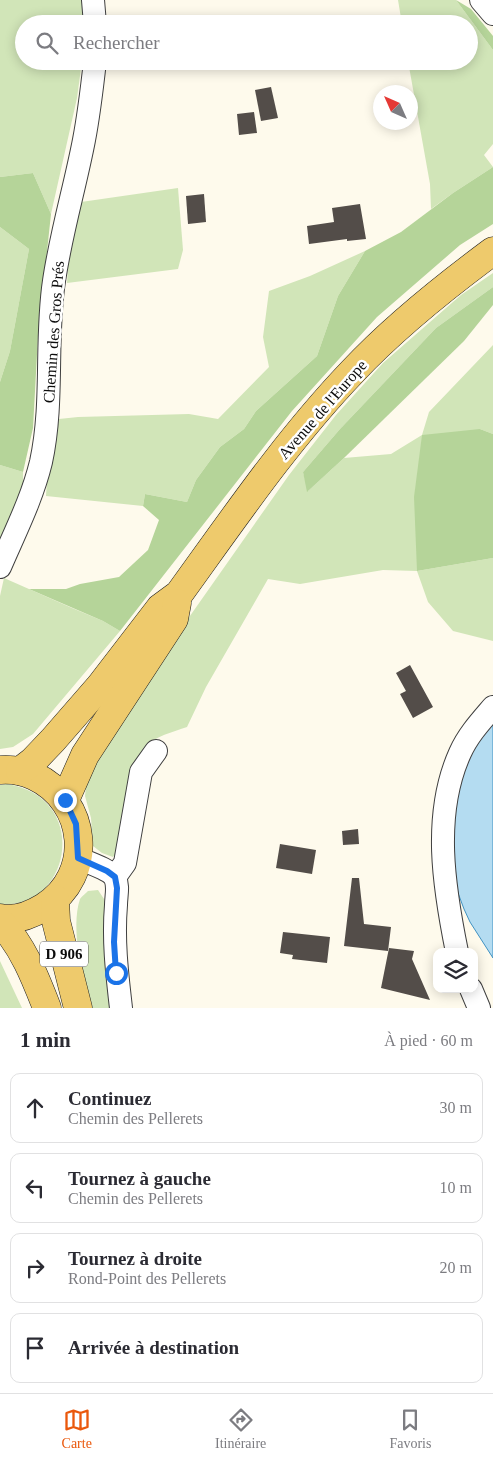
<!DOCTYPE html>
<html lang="fr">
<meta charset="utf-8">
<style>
body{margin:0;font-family:Georgia,serif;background:#f2f2f3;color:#2b2b33}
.controls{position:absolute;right:15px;bottom:15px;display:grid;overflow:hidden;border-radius:10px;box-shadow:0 2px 12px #0003}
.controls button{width:45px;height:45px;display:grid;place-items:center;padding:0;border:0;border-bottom:1px solid #e1e1e2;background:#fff;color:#2b2b33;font:25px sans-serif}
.compass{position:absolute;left:373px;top:85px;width:45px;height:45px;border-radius:50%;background:#fff;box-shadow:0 2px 12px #0003;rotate:315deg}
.stop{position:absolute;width:15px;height:15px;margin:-11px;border:4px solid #1a73e8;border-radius:50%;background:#fff}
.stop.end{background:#1a73e8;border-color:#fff;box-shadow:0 1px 5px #0008}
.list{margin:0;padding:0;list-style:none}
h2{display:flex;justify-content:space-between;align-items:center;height:65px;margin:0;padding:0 20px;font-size:21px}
h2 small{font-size:16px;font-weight:400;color:#7c7c81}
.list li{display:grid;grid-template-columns:32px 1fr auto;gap:15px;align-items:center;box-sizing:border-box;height:70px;margin:0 10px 10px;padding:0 10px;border:1px solid #e1e1e2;border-radius:10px}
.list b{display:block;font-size:19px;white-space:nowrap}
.list p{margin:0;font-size:16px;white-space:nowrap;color:#7c7c81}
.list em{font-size:16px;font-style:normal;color:#7c7c81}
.icon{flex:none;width:28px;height:28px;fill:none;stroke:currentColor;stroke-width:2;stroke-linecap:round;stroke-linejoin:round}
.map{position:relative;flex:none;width:493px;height:1008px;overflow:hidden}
.search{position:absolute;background:#fff;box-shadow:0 2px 12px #0003;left:15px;right:15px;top:15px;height:55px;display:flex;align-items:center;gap:12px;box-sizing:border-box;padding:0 18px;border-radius:28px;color:#7c7c81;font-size:19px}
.sheet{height:385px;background:#fff}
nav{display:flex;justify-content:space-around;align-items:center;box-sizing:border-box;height:70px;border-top:1px solid #e1e1e2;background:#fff;font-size:14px;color:#7c7c81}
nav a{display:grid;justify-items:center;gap:2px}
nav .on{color:#ea580c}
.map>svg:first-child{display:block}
.green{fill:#d1e5b8}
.forest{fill:#b5d499}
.water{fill:#b4dcf1;stroke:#4192c2}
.building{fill:#534d49}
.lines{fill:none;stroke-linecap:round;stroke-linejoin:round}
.minor-casing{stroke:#3f3f3f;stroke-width:24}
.major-casing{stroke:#1d1d1d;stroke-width:29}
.minor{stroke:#fff;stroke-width:22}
.major{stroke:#eeca6c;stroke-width:28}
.route{stroke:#1a73e8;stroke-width:6}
.labels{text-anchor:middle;stroke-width:5;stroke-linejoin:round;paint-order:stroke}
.shield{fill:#fff;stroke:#555;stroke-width:1}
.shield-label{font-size:15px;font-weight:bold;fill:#0c0c0c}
.street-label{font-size:16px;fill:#0c0c0c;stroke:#fff}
</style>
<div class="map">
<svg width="493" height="1008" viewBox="0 0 493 1008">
<rect width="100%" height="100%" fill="#fefaec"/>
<!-- green -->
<g class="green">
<path d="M0,0H83L84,24H24V61H82L77,98L51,214L33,173L0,177Z"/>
<path d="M398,0H456L493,50V144L484,155L493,167L453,193L431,209L430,184L408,61H469V24H402Z"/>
<path d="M178,188L183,250L178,269L67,283L69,248L81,202Z"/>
<path d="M0,227L29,249L10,351L0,382Z"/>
<path d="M365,251L338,296L317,356L256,411L244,429L220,447L196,480L187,502L145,494L143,506L46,496L47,479L59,419L78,417L189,414L218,419L269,367L263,337L269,291L310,276Z"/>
<path d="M493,273V287L436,328L340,429L303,472L308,491L344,458L391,454L422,435L429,412L493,345V434L480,429L417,571L493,558V641L453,631L428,602L417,571L383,570L300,584L268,579L206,687L187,727C173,732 155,736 145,747C132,763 123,827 119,850L113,857L102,853L93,846L91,818L85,796L87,778L152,670L289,475L336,415L383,363L461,295Z"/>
<path d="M0,465L23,472V491L0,542Z"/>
<path d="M4,578L72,608L103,621L120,631L33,734L13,747L0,749V596Z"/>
<path d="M7,784C91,797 72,910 0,904V785Z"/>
<path d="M98,890L104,899L110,1008H91C83,979 70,929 80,899C82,896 86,893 88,891Z"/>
<path d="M0,961L22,1008H0Z"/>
</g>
<!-- forest -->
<g class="forest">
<path d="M456,0L471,9L493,36V50Z"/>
<path d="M493,167V224L460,245L377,317L292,411L120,631L103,621L29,589H66L80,584L119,577L148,550L159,520L143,506L145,494L187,502L196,480L220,447L244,429L256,411L317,356L338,296L365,251L401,232L453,193Z"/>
<path d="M33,173L51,214L38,336L33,428L23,472L0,465V382L10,351L29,249L0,227V177Z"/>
<path d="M493,287V305L464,341L344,458L307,492L303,472L340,429L436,328Z"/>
<path d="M480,429L493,434V558L417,571L414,497L422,435Z"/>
</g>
<!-- water -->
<path class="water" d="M493,713V958L470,922L464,909L458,893L452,861L456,786L490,716Z"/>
<!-- building -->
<g class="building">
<path d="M271,87L278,118L261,121L255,90Z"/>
<path d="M254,112L257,133L239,135L237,114Z"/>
<path d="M204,194L206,222L188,224L186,196Z"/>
<path d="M360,204L366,239L347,241V239L309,244L307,226L334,222L332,208Z"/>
<path d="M410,665L433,707L413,718L400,694L406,691L396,673Z"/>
<path d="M358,829L359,844L343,845L342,831Z"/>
<path d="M280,844L316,850L312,874L276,868Z"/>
<path d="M352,878H359L364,924L391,927L388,951L344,946Z"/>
<path d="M283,932L330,937L327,963L292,959L293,955L280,953Z"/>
<path d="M389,948L414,951L412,959L430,1000L381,988Z"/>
</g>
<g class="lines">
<!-- minor casing -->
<g class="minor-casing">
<g id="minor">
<path d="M93,0L95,24"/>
<path d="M481,0L493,14"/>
<path d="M0,567C15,532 32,499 41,462C54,402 45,340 54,281C61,233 75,187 84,140C89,114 92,88 95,61"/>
<path d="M78,858C87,862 111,870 115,878C119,886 116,896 116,905C113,940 117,973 121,1008"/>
<path d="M115,877L125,863L141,772L156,751"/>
<path d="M457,952C444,888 432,815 460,753C468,735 481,721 493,707"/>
<path d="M471,989L479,1008"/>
</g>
</g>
<!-- major casing -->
<g class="major-casing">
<g id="major">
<path d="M0,770C12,769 23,771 34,776C88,801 95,875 44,907C31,915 15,921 0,918"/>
<path d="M20,771L33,761L53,740L100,686L160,608L179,594C234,518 287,440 352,372C394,327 443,288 493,251"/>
<path d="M65,800L85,755L174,619L177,603"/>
<path d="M55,899L56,921L78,1008"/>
<path d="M0,922C23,946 35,977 47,1008"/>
</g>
</g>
<!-- minor -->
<use href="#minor" class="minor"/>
<!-- major -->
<use href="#major" class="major"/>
</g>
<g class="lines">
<!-- route -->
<path class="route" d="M65,800L76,824L78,858L107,871L115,877L117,888L114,942L116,973"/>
</g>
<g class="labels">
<!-- shield labels -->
<rect class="shield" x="40" y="941.5" width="48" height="25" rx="4"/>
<g class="shield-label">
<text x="64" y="959">D 906</text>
</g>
<!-- street labels -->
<g class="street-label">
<text transform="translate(53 332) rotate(-86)" y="6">Chemin des Gros Prés</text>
<text transform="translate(322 409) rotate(-49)" y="6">Avenue de l'Europe</text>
</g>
</g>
</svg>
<div class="controls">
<button><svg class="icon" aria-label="layers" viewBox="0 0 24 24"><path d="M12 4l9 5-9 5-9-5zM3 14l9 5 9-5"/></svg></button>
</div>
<svg class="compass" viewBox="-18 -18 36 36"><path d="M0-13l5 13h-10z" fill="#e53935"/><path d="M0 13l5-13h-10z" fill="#7c7c81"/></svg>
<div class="stop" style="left:116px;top:973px"></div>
<div class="stop end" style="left:65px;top:800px"></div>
<div class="search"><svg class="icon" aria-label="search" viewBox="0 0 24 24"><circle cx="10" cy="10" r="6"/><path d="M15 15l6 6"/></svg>Rechercher</div>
</div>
<section class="sheet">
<h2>1 min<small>À pied · 60 m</small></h2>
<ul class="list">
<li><svg class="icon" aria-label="ahead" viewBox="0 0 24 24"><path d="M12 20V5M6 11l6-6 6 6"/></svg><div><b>Continuez</b><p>Chemin des Pellerets</p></div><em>30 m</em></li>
<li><svg class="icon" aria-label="left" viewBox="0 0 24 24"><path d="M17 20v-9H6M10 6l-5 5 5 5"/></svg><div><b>Tournez à gauche</b><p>Chemin des Pellerets</p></div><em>10 m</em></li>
<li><svg class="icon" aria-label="right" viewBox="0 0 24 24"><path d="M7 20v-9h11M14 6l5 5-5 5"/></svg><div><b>Tournez à droite</b><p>Rond-Point des Pellerets</p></div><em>20 m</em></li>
<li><svg class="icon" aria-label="arrive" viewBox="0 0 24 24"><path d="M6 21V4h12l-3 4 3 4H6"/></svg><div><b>Arrivée à destination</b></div></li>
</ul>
</section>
<nav>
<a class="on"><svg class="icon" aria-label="map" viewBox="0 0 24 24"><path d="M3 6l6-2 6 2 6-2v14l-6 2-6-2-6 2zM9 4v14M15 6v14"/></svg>Carte</a>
<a><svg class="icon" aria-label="directions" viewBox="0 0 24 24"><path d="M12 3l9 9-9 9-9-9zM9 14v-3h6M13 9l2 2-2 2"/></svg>Itinéraire</a>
<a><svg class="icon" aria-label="saved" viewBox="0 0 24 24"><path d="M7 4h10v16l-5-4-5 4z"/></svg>Favoris</a>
</nav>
